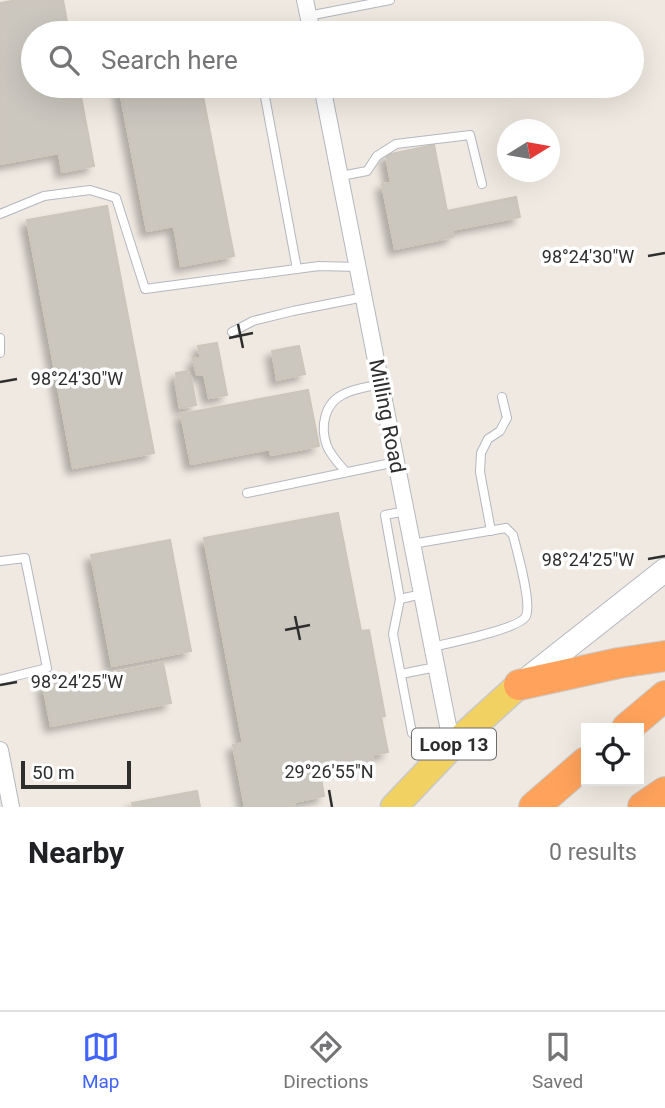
<!DOCTYPE html>
<meta charset="utf-8">
<style>
body{margin:0;font-family:Roboto,sans-serif;background:#f2f2f2;color:#202124}
.controls{position:absolute;right:21px;bottom:21px;display:grid;overflow:hidden;border-radius:0px;box-shadow:0 7px 28px #0002}
.controls button{width:63px;height:63px;display:grid;place-items:center;padding:0;border:0;border-bottom:2px solid #e0e0e0;background:#fff;color:#202124;font:35px sans-serif}
.compass{position:absolute;left:497px;top:119px;width:63px;height:63px;border-radius:50%;background:#fff;box-shadow:0 7px 28px #0002;rotate:79deg}
.scale{position:absolute;left:21px;bottom:18px;width:110px;box-sizing:border-box;padding-left:7px;border:4px solid #2e2e2e;border-top:0;font-size:19px;line-height:24px;white-space:nowrap;color:#2e2e2e;-webkit-text-stroke:5px #fff;paint-order:stroke}
.list{margin:0;padding:0;list-style:none}
h2{display:flex;justify-content:space-between;align-items:center;height:91px;margin:0;padding:0 28px;font-size:30px}
h2 small{font-size:23px;font-weight:400;color:#757577}
.icon{flex:none;width:38px;height:38px;fill:none;stroke:currentColor;stroke-width:2;stroke-linecap:round;stroke-linejoin:round}
.map{position:relative;flex:none;width:665px;height:807px;overflow:hidden}
.search{position:absolute;background:#fff;box-shadow:0 7px 28px #0002;left:21px;right:21px;top:21px;height:77px;display:flex;align-items:center;gap:18px;box-sizing:border-box;padding:0 24px;border-radius:38px;color:#757577;font-size:26px}
.sheet{height:203px;background:#fff}
nav{display:flex;justify-content:space-around;align-items:center;box-sizing:border-box;height:98px;border-top:2px solid #e0e0e0;background:#fff;font-size:19px;color:#757577}
nav a{display:grid;justify-items:center;gap:4px}
nav .on{color:#4264fb}
.map>svg:first-child{display:block}
.building{fill:#cbc7bf;stroke:#cbc5ba;stroke-width:2;filter:url(#shadow)}
.lines{fill:none;stroke-linecap:round;stroke-linejoin:round}
.lane-casing{stroke:#b4b7c1;stroke-width:10}
.street-casing{stroke:#b4b7c1;stroke-width:18}
.secondary-casing{stroke:#b4b7c1;stroke-width:25}
.primary-casing{stroke:#c9c9c9;stroke-width:29}
.highway-casing{stroke:#c9c9c9;stroke-width:32}
.lane{stroke:#fff;stroke-width:8}
.street{stroke:#fff;stroke-width:16}
.secondary{stroke:#fff;stroke-width:23}
.primary{stroke:#f2d163;stroke-width:26}
.highway{stroke:#ffa35c;stroke-width:30}
.ticks{fill:none;stroke:#2e2e2e;stroke-width:2.5}
.labels{text-anchor:middle;stroke-width:7;stroke-linejoin:round;paint-order:stroke}
.shield{fill:#fff;stroke:#6d6d6d;stroke-width:2}
.shield-label{font-size:19px;font-weight:bold;fill:#2e2e2e}
.street-label{font-size:21px;fill:#2e2e2e;stroke:#fff}
.ticks-label{font-size:18px;text-anchor:middle;fill:#2e2e2e;stroke:#fff;stroke-width:7;stroke-linejoin:round;paint-order:stroke}
</style>
<div class="map">
<svg width="665" height="807" viewBox="0 0 665 807">
<defs>
<filter id="shadow"><feDropShadow dx="-6" dy="6" stdDeviation="3.5" flood-color="#0004"/></filter>
</defs>
<rect width="100%" height="100%" fill="#efe9e1"/>
<!-- building -->
<g class="building">
<path d="M17,0H63L69,33H33V86H79L94,166L62,172L59,153L0,164V3Z"/>
<path d="M119,86H201L234,256L181,266L174,226L147,231Z"/>
<path d="M434,145L447,211L516,197L520,217L452,230L453,237L395,249L382,184L391,183L386,155Z"/>
<path d="M107,206L154,453L73,468L27,220Z"/>
<path d="M217,343L227,395L209,398L204,374L197,375L193,359L201,358L198,346Z"/>
<path d="M299,346L305,374L277,380L272,351Z"/>
<path d="M188,371L189,378L191,377L196,405L180,408L175,380H177L176,373Z"/>
<path d="M308,390L319,446L271,455L270,449L191,464L181,414Z"/>
<path d="M338,513L361,631L369,630L385,716L381,717L388,752L372,755L373,763L354,766L352,759L319,766L324,796L294,802L295,807H245L233,745L243,743L204,538Z"/>
<path d="M170,540L191,651L112,666L91,555Z"/>
<path d="M163,663L171,703L51,726L43,685Z"/>
<path d="M197,791L200,807H133L132,803Z"/>
</g>
<g class="lines">
<!-- lane casing -->
<g class="lane-casing">
<g id="lane">
<path d="M308,16L390,0"/>
<path d="M263,86L297,269"/>
<path d="M341,176L367,171L377,156L396,144L470,135L482,184"/>
<path d="M0,214L44,196L90,190L116,198L145,289L319,266L358,267"/>
<path d="M232,332L253,321L293,311L364,297"/>
<path d="M0,338V353"/>
<path d="M346,472C339,464 331,456 327,446C320,427 324,403 344,394C355,388 369,387 381,384"/>
<path d="M247,493L396,462"/>
<path d="M406,511L385,515L400,599L422,594"/>
<path d="M491,531L480,472L481,453L488,439L500,431L507,418L502,397"/>
<path d="M412,544L506,528L513,535C517,551 532,603 526,616C520,629 449,643 432,647"/>
<path d="M0,561L25,558L47,668L0,680"/>
<path d="M400,599L393,634L412,733"/>
<path d="M401,674L436,667"/>
</g>
</g>
<!-- street casing -->
<g class="street-casing">
<g id="street">
<path d="M305,0L312,33"/>
<path d="M322,86L452,746"/>
<path d="M0,750L11,807"/>
</g>
</g>
<!-- secondary casing -->
<g class="secondary-casing">
<path id="secondary" d="M522,683L665,570"/>
</g>
<!-- primary casing -->
<g class="primary-casing">
<path id="primary" d="M394,807L452,746L519,685"/>
</g>
<!-- highway casing -->
<g class="highway-casing">
<g id="highway">
<path d="M519,685L619,663L665,656"/>
<path d="M627,728L665,696"/>
<path d="M534,807L586,762"/>
<path d="M643,807L665,792"/>
</g>
</g>
<!-- lane -->
<use href="#lane" class="lane"/>
<!-- street -->
<use href="#street" class="street"/>
<!-- secondary -->
<use href="#secondary" class="secondary"/>
<!-- primary -->
<use href="#primary" class="primary"/>
<!-- highway -->
<use href="#highway" class="highway"/>
</g>
<!-- ticks -->
<path class="ticks" d="M648,256L665,253M238,324L243,348M229,338L253,333M0,382L17,379M648,559L665,556M295,616L300,640M285,630L310,625M0,685L17,682M329,790L332,807"/>
<g class="labels">
<!-- shield labels -->
<rect class="shield" x="412" y="728.5" width="84" height="31" rx="5"/>
<g class="shield-label">
<text x="454" y="751">Loop 13</text>
</g>
<!-- street labels -->
<g class="street-label">
<text transform="translate(387 416) rotate(79)" y="7">Milling Road</text>
</g>
</g>
<g class="ticks-label">
<text x="588" y="263">98°24'30"W</text>
<text x="77" y="385">98°24'30"W</text>
<text x="588" y="566">98°24'25"W</text>
<text x="77" y="688">98°24'25"W</text>
<text x="329" y="778">29°26'55"N</text>
</g>
</svg>
<div class="controls">
<button><svg class="icon" aria-label="locate" viewBox="0 0 24 24"><circle cx="12" cy="12" r="6"/><path d="M12 2v4M12 18v4M2 12h4M18 12h4"/></svg></button>
</div>
<svg class="compass" viewBox="-18 -18 36 36"><path d="M0-13l5 13h-10z" fill="#e53935"/><path d="M0 13l5-13h-10z" fill="#757577"/></svg>
<div class="scale">50 m</div>
<div class="search"><svg class="icon" aria-label="search" viewBox="0 0 24 24"><circle cx="10" cy="10" r="6"/><path d="M15 15l6 6"/></svg>Search here</div>
</div>
<section class="sheet">
<h2>Nearby<small>0 results</small></h2>
<ul class="list">
</ul>
</section>
<nav>
<a class="on"><svg class="icon" aria-label="map" viewBox="0 0 24 24"><path d="M3 6l6-2 6 2 6-2v14l-6 2-6-2-6 2zM9 4v14M15 6v14"/></svg>Map</a>
<a><svg class="icon" aria-label="directions" viewBox="0 0 24 24"><path d="M12 3l9 9-9 9-9-9zM9 14v-3h6M13 9l2 2-2 2"/></svg>Directions</a>
<a><svg class="icon" aria-label="saved" viewBox="0 0 24 24"><path d="M7 4h10v16l-5-4-5 4z"/></svg>Saved</a>
</nav>
